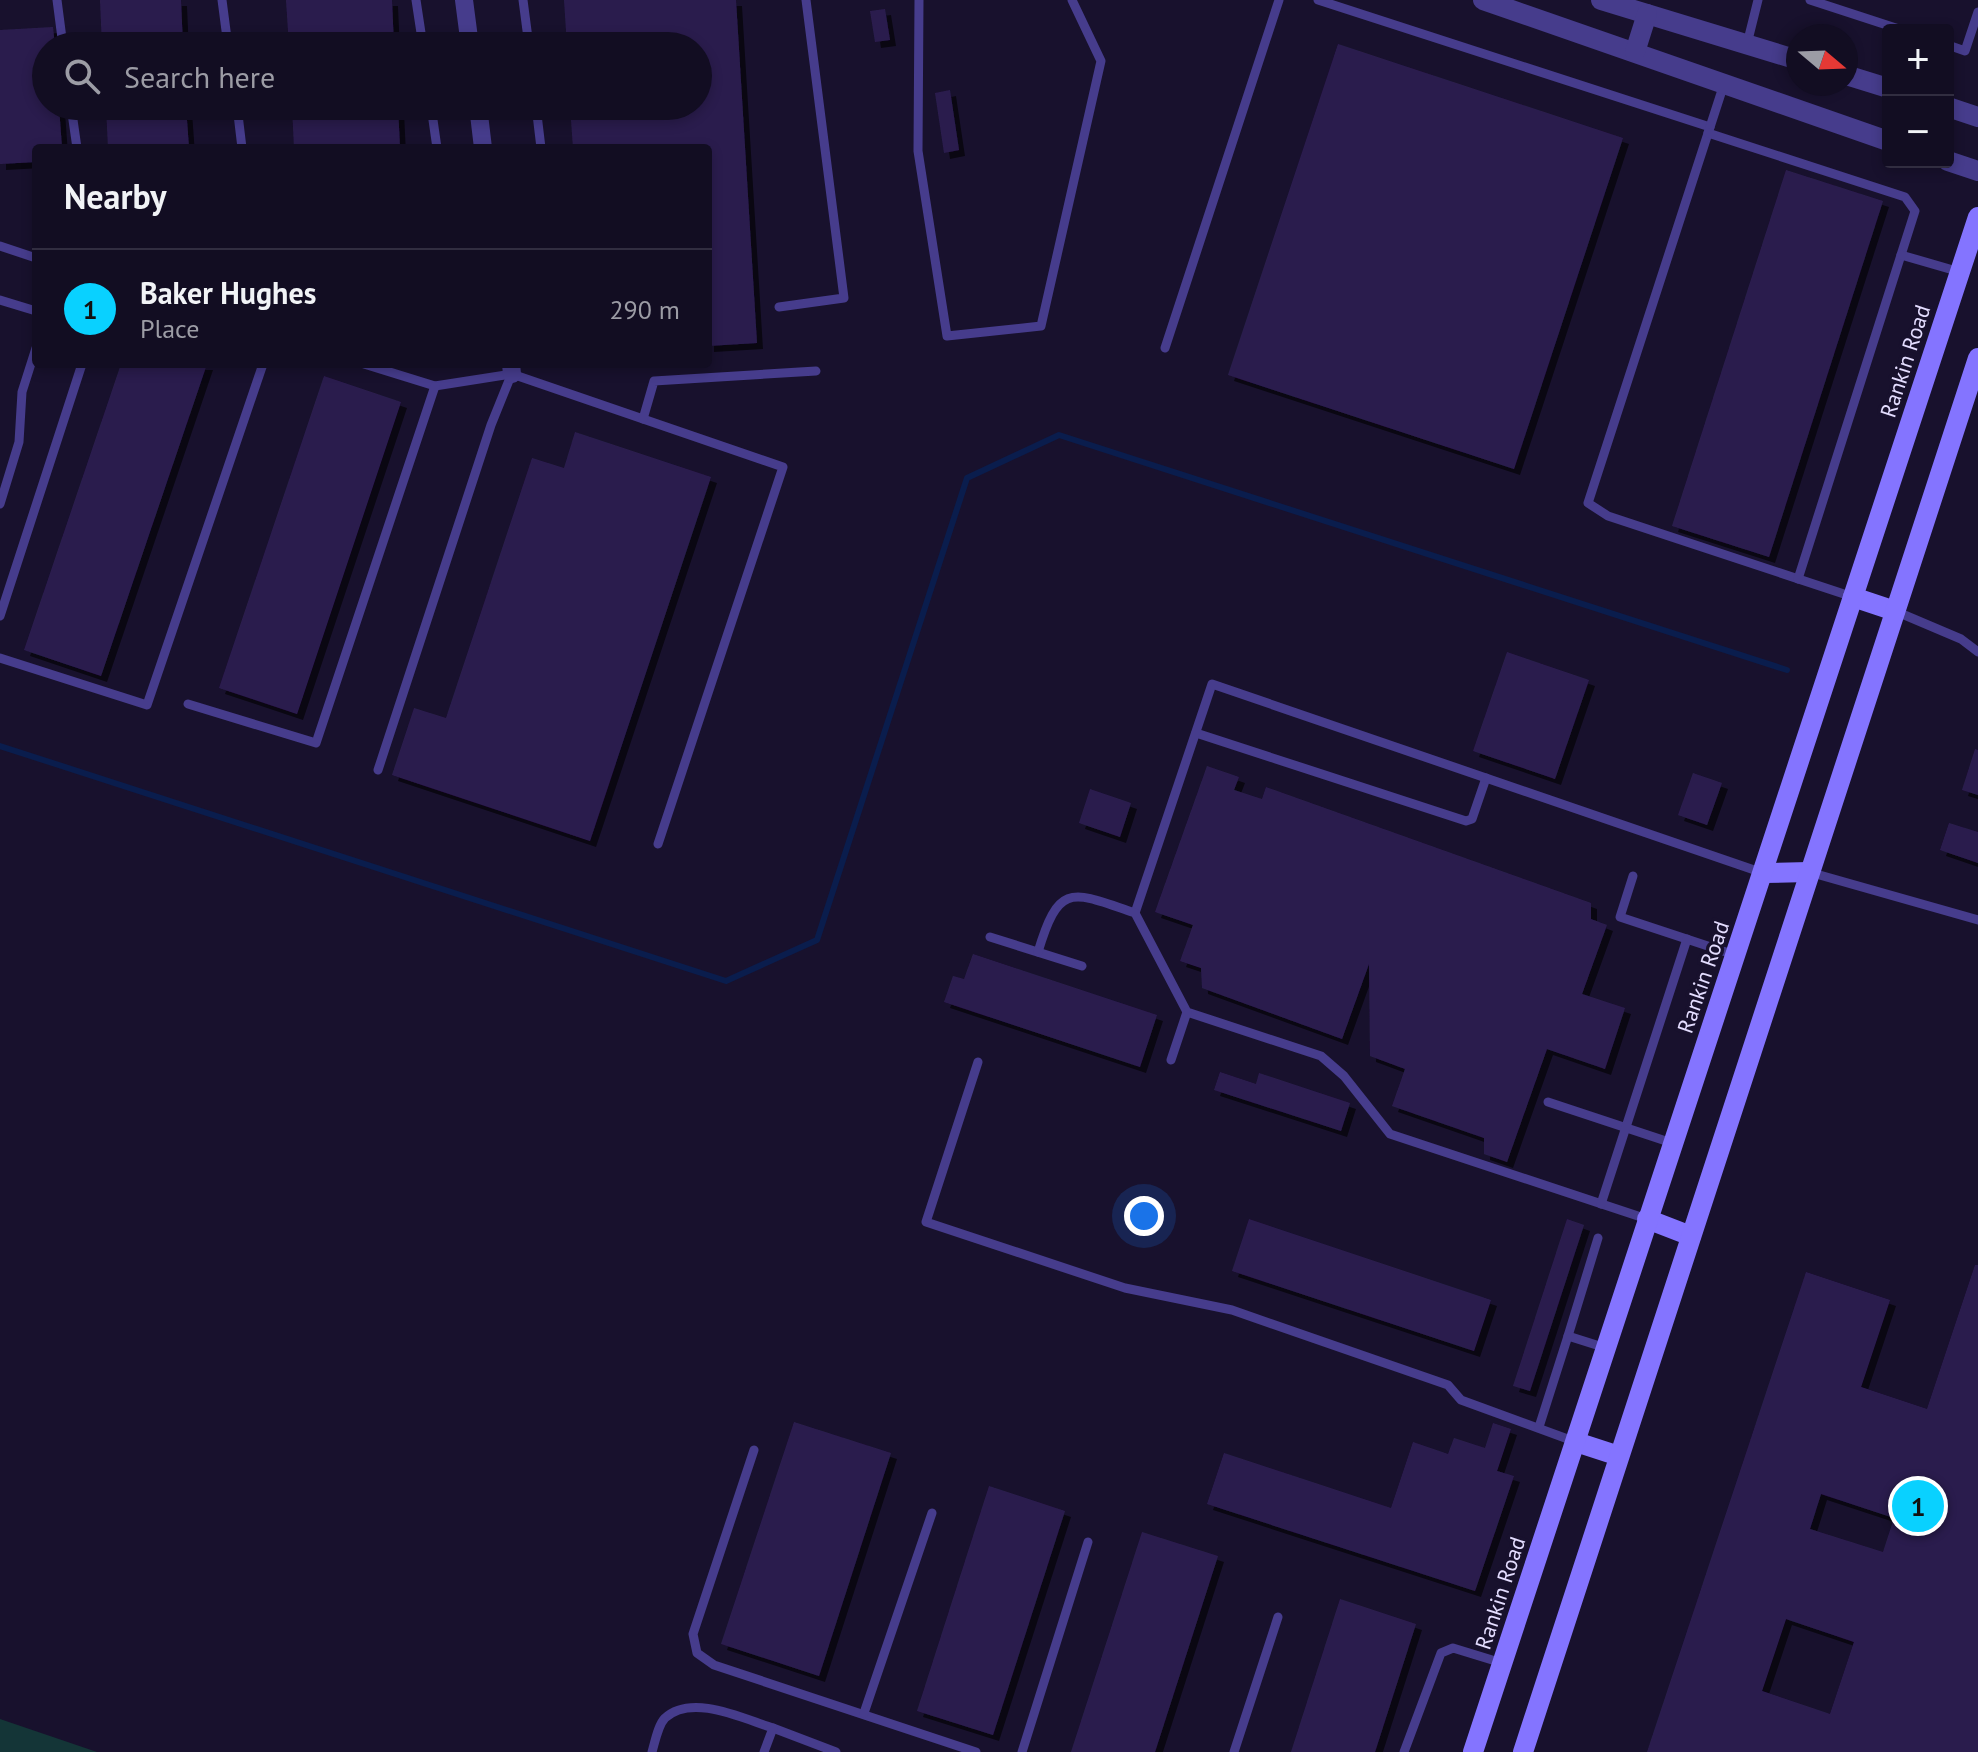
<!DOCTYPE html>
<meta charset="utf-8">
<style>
body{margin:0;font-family:"PT Sans",sans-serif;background:#1f1b2f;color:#f1f3f6}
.controls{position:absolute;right:24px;top:24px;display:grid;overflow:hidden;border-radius:8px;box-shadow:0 4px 12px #0003}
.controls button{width:72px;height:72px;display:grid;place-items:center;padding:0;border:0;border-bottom:2px solid #312d40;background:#120d22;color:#f1f3f6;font:40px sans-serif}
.compass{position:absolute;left:1786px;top:24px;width:72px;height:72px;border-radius:50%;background:#120d22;box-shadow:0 4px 12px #0003;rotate:109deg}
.you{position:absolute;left:1144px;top:1216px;width:28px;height:28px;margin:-20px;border:6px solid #fff;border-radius:50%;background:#1a73e8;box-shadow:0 0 0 12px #1a73e833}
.badge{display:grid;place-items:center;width:52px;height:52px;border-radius:50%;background:#09d1ff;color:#111;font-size:26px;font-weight:700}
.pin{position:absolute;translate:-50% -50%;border:4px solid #fff;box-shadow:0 2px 8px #0006}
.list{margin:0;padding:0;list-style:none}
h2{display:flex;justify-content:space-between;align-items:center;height:104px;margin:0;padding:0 32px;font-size:34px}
h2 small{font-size:26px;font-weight:400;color:#9c9ca5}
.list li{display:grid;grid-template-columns:52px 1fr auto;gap:24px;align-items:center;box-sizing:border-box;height:120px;padding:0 32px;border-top:2px solid #312d40}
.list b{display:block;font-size:30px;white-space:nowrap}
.list p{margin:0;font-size:26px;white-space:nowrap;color:#9c9ca5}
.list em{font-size:26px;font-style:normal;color:#9c9ca5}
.icon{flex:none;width:44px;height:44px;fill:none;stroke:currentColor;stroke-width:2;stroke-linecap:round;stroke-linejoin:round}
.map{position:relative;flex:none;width:1978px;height:1752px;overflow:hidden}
.search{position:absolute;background:#120d22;box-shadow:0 4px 12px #0003;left:32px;top:32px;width:680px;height:88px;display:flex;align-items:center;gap:20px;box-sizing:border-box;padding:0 28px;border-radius:44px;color:#9c9ca5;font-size:30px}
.panel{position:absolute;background:#120d22;box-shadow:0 4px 12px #0003;left:32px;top:144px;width:680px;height:224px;border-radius:8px}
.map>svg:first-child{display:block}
.green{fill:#143537}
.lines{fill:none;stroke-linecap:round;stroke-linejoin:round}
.stream{stroke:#0a1d4d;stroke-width:6}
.building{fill:#2b1d4e;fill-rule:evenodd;filter:url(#shadow)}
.service{stroke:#463c8c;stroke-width:9}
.minor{stroke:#463c8c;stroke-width:18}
.tertiary{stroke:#463c8c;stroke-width:20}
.secondary{stroke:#8474ff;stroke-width:20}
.labels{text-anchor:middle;stroke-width:7;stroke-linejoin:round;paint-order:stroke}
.street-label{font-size:22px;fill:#e4ddff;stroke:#18112d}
</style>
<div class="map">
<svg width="1978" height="1752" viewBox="0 0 1978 1752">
<defs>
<filter id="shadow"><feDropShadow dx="6" dy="6" stdDeviation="0" flood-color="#0009"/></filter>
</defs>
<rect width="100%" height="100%" fill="#18112d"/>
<!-- green -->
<path class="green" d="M0,1719L97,1752H0Z"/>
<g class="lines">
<!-- stream -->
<path class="stream" d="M0,746L726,981L817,940L967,478L1059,435L1787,670"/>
</g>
<!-- building -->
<g class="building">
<path d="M100,0H181L183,46H102Z"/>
<path d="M286,0H392L394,46H289Z"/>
<path d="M564,0H736L757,343L708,346V148H573L570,106H698V46H567Z"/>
<path d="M885,9L890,40L875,42L870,11Z"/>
<path d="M53,27L55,46H46V106H59L62,148H36V162L0,164V30Z"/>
<path d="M1338,44L1623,138L1514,469L1228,375Z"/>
<path d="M950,90L959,150L944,153L935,93Z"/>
<path d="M106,106H186L189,148H108Z"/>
<path d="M292,106H398L400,148H294Z"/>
<path d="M1786,170L1883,201L1769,557L1672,526Z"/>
<path d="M121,364H207L101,676L24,650Z"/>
<path d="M324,376L401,402L297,714L219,688Z"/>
<path d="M575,432L711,477L590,841L392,775L414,708L446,718L532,458L564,468Z"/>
<path d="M1507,652L1589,680L1555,779L1473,751Z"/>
<path d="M1975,749L1978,750V795L1962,790Z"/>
<path d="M1207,766L1239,777L1234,790L1262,799L1266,787L1591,903V919L1607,925L1582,994L1625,1008L1605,1069L1547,1049L1507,1162L1484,1154V1138L1392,1106L1405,1069L1370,1056L1369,964L1342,1039L1202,988L1201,968L1180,961L1193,925L1155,912Z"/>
<path d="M1693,773L1722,783L1707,825L1678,815Z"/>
<path d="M1090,789L1131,803L1120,837L1079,823Z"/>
<path d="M1949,823L1978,832V863L1940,850Z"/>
<path d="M973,954L1157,1015L1140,1067L944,1002L953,976L964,979Z"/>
<path d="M1220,1072L1256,1084L1259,1073L1350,1103L1341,1131L1214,1090Z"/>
<path d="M1249,1219L1491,1300L1474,1351L1232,1271Z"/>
<path d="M1567,1219L1584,1225L1530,1391L1513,1386Z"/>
<path d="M1975,1265H1978V1752H1647L1806,1272L1890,1300L1861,1387L1927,1409ZM1821,1494L1894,1518L1883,1552L1810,1529ZM1786,1619L1854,1642L1830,1714L1762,1691Z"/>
<path d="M794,1422L891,1453L819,1676L721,1644Z"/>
<path d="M1493,1423L1511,1429L1497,1471L1514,1476L1475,1591L1207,1504L1224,1453L1391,1508L1413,1442L1448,1454L1454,1438L1485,1448Z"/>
<path d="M989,1486L1065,1511L993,1735L917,1711Z"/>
<path d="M1142,1532L1218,1556L1155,1752H1071Z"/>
<path d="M1340,1599L1416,1624L1375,1752H1291Z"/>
</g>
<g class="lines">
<!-- service -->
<g class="service">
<path d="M57,0L63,46"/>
<path d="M222,0L228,46"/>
<path d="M416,0L423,46"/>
<path d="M523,0L529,46"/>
<path d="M919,0L918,151L947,336L1041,326L1101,61L1072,0"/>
<path d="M1318,0L1710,127"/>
<path d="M1810,0L1902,30"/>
<path d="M1747,44L1758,0"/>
<path d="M1948,45L1965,51L1978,12"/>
<path d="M1724,84L1588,503L1608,516L1853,597"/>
<path d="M71,106L77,148"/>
<path d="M237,106L242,148"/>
<path d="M431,106L437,148"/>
<path d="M536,106L541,148"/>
<path d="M1708,133L1905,197L1915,211L1798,579"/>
<path d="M0,246L36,258"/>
<path d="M1901,255L1960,272"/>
<path d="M0,300L36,311"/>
<path d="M779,307L844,298L806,0"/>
<path d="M1165,348L1279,0"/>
<path d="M364,364L435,386L512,374L783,467L658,844"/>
<path d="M643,419L654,381L816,371"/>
<path d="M0,504L19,442L22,392L36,348"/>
<path d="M1895,611L1961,639L1978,652"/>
<path d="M0,616L82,364"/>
<path d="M0,658L147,705L263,364"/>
<path d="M188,704L316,743L435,386"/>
<path d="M1196,733L1466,821L1472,819L1486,778"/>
<path d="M378,770L491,425L512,373"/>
<path d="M1809,872L1978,920"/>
<path d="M1633,876L1620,917L1735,955"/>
<path d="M1135,913L1212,684L1763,873"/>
<path d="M990,937L1082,966"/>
<path d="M1038,952C1059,882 1071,891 1135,913L1187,1012L1321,1056L1344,1076L1390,1134L1647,1219"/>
<path d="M1171,1060L1187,1012"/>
<path d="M978,1062L926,1222L1125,1288L1232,1310L1448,1385L1461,1400L1576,1442"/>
<path d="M1548,1102L1672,1143"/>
<path d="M1601,1204L1687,939"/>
<path d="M1568,1336L1598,1238"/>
<path d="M1539,1427L1568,1336L1606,1348"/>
<path d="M754,1450L693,1634L697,1653L714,1665L976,1752"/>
<path d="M864,1713L932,1513"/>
<path d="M773,1728L836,1752"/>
<path d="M652,1752C655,1742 658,1725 665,1718C692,1693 744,1719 773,1728L764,1752"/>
<path d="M1022,1752L1088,1542"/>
<path d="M1234,1752L1278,1617"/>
<path d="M1404,1752L1441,1653L1453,1648L1502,1663"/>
</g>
<!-- minor -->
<g class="minor">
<path d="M464,0L470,46"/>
<path d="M478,106L483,148"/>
<path d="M511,364L512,374"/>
</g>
<!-- tertiary -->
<g class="tertiary">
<path d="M1483,0L1888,141"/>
<path d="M1601,0L1798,60"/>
<path d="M1635,52L1647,14"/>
<path d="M1846,75L1888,88"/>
<path d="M1948,107L1978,117"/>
<path d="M1948,161L1978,171"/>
</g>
<!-- secondary -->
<g class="secondary">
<path d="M1853,597L1895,611"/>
<path d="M1763,873L1809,872"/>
<path d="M1647,1219L1691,1236"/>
<path d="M1576,1442L1619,1456"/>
<path d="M1473,1752L1978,217"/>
<path d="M1523,1752L1978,358"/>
</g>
</g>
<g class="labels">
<!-- street labels -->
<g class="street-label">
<text transform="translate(1905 361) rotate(-72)" y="8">Rankin Road</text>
<text transform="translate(1703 977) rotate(-71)" y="8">Rankin Road</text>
<text transform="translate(1500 1593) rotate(-72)" y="8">Rankin Road</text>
</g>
</g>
</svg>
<div class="controls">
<button>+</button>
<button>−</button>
</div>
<svg class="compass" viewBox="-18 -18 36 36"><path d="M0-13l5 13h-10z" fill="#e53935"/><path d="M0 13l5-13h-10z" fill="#9c9ca5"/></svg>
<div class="you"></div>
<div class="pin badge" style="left:1918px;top:1506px">1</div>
<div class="search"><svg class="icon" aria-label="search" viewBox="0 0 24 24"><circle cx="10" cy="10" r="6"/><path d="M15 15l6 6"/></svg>Search here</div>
<section class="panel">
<h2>Nearby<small></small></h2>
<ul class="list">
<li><span class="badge">1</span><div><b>Baker Hughes</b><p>Place</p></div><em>290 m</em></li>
</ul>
</section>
</div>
